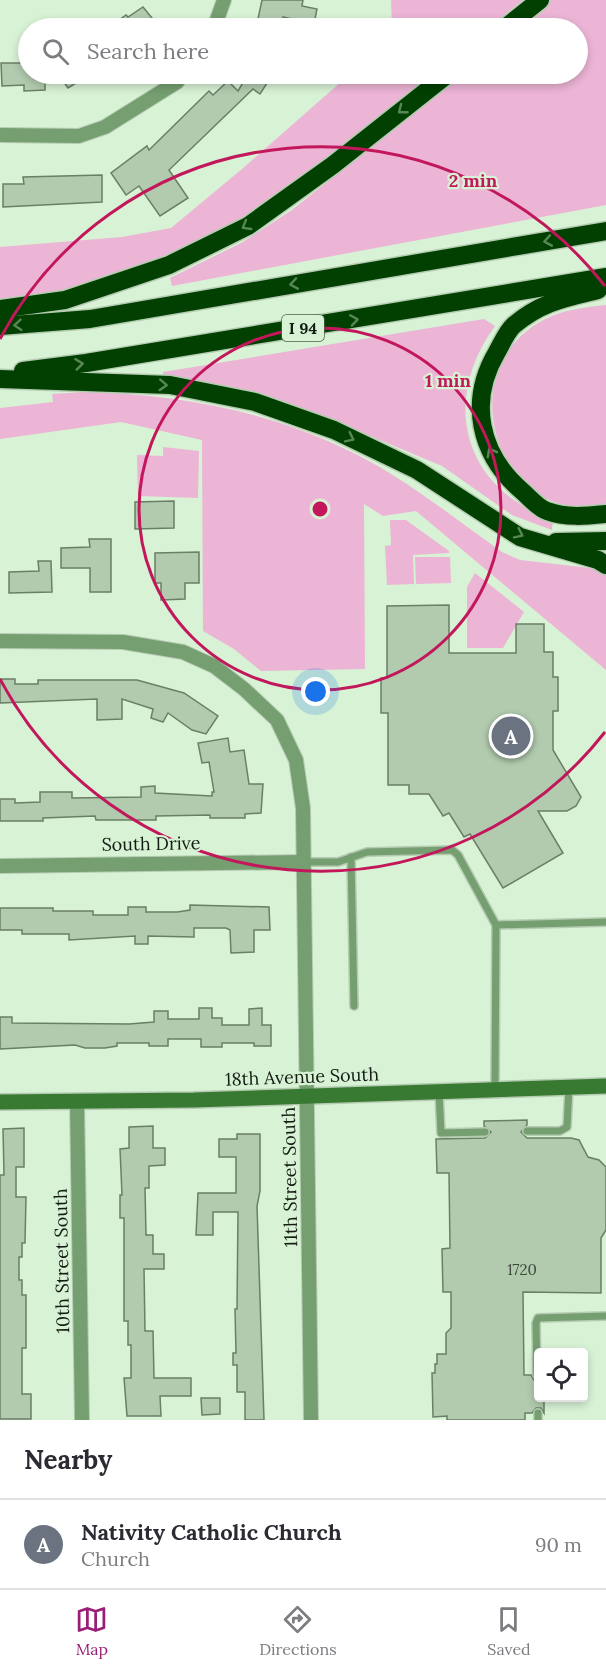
<!DOCTYPE html>
<style>
body{margin:0;font-family:Lora,serif;background:#f7f7f7;color:#2b2b33}
.controls{position:absolute;right:18px;bottom:18px;display:grid;overflow:hidden;border-radius:6px;box-shadow:0 3px 9px #0003}
.controls button{width:54px;height:54px;display:grid;place-items:center;padding:0;border:0;border-bottom:2px solid #e1e1e2;background:#fff;color:#2b2b33;font:30px sans-serif}
.you{position:absolute;left:316px;top:692px;width:21px;height:21px;margin:-15px;border:4px solid #fff;border-radius:50%;background:#1a73e8;box-shadow:0 0 0 9px #1a73e833}
.badge{display:grid;place-items:center;width:39px;height:39px;border-radius:50%;background:#9a1e77;color:#fff;font-size:20px;font-weight:700}
.pin{position:absolute;translate:-50% -50%;border:3px solid #fff;box-shadow:0 2px 6px #0006}
.list{margin:0;padding:0;list-style:none}
h2{display:flex;justify-content:space-between;align-items:center;height:78px;margin:0;padding:0 24px;font-size:26px}
h2 small{font-size:20px;font-weight:400;color:#7c7c81}
.list li{display:grid;grid-template-columns:39px 1fr auto;gap:18px;align-items:center;box-sizing:border-box;height:90px;padding:0 24px;border-top:2px solid #e1e1e2}
.list b{display:block;font-size:22px;white-space:nowrap}
.list p{margin:0;font-size:20px;white-space:nowrap;color:#7c7c81}
.list em{font-size:20px;font-style:normal;color:#7c7c81}
.icon{flex:none;width:33px;height:33px;fill:none;stroke:currentColor;stroke-width:2;stroke-linecap:round;stroke-linejoin:round}
.map{position:relative;flex:none;width:606px;height:1420px;overflow:hidden}
.search{position:absolute;background:#fff;box-shadow:0 3px 9px #0003;left:18px;right:18px;top:18px;height:66px;display:flex;align-items:center;gap:15px;box-sizing:border-box;padding:0 21px;border-radius:33px;color:#7c7c81;font-size:22px}
.sheet{height:168px;background:#fff}
nav{display:flex;justify-content:space-around;align-items:center;box-sizing:border-box;height:84px;border-top:2px solid #e1e1e2;background:#fff;font-size:16px;color:#7c7c81}
nav a{display:grid;justify-items:center;gap:3px}
nav .on{color:#9a1e77}
.map>svg:first-child{display:block}
.green{fill:#ecb4d5}
.building{fill:#b2cbaf;stroke:#697f66;stroke-width:1.5}
.lines{fill:none;stroke-linecap:round;stroke-linejoin:round}
.lane-casing{stroke:#b5ccb2;stroke-width:10}
.street-casing{stroke:#b5ccb2;stroke-width:16}
.secondary-casing{stroke:#b5ccb2;stroke-width:18}
.highway-casing{stroke:#b5ccb2;stroke-width:21}
.lane{stroke:#759f70;stroke-width:7}
.street{stroke:#759f70;stroke-width:14}
.secondary{stroke:#387a32;stroke-width:15}
.highway{stroke:#014000;stroke-width:18}
.oneway{stroke:#578755}
.ring{fill:none;stroke:#c2185b;stroke-width:3}
.labels{text-anchor:middle;stroke-width:4.5;stroke-linejoin:round;paint-order:stroke}
.number-label{font-size:15px;fill:#3c483a}
.shield{fill:#d8f2d5;stroke:#4f5d4d;stroke-width:1.5}
.shield-label{font-size:16px;font-weight:bold;fill:#141d13}
.street-label{font-size:18px;fill:#141d13;stroke:#d8f2d5}
.centre{fill:#c2185b;stroke:#d8f2d5;stroke-width:3}
.ring-label{font-size:18px;text-anchor:middle;font-weight:bold;fill:#c2185b;stroke:#d8f2d5;stroke-width:4.5;stroke-linejoin:round;paint-order:stroke}
</style>
<div class="map">
<svg width="606" height="1420" viewBox="0 0 606 1420">
<rect width="100%" height="100%" fill="#d8f2d5"/>
<!-- green -->
<g class="green">
<path d="M391,0H523L488,28H392Z"/>
<path d="M551,0H606V205L172,286L170,278L243,242L292,210L462,74H578V28H516Z"/>
<path d="M350,74H433L360,134L242,221L169,257L67,291L0,300V247L122,237L171,228L242,169Z"/>
<path d="M606,305V504C498,532 442,363 552,316C569,309 588,307 606,305Z"/>
<path d="M484,319L495,326C440,402 463,488 553,520L552,530L512,515L442,466L330,419L163,378V372Z"/>
<path d="M83,392C172,394 260,409 341,447C399,473 451,516 502,552L520,560L599,569L606,574V670L416,511L383,516L364,504L365,669L261,671L234,649L203,631L202,440L121,422L0,439V408L53,402L52,394Z"/>
<path d="M163,447L199,451L198,498L138,496L137,455L163,456Z"/>
<path d="M390,520H406L449,551V553L413,555L414,584L387,585L385,546L391,545Z"/>
<path d="M415,557H450L451,583L416,584Z"/>
<path d="M475,573L524,612L503,648H467V587Z"/>
</g>
<!-- building -->
<g class="building">
<path d="M262,0H303L302,6L317,9L314,24L283,17L280,28H256Z"/>
<path d="M143,7L160,28H108L126,15L128,17Z"/>
<path d="M1,63H28V74H45V90L24,91V85L2,86Z"/>
<path d="M58,74H91L68,88Z"/>
<path d="M248,74H273L260,94L253,89L169,170L188,198L160,216L139,186L126,195L111,173L147,146L149,150L209,91L213,95L228,81L238,91Z"/>
<path d="M102,175V202L3,207V184H24L23,177Z"/>
<path d="M174,501V528L135,529V502Z"/>
<path d="M89,539H111V592H90V568H61V548L90,547Z"/>
<path d="M199,552V583H185V599L161,600V583H155V553Z"/>
<path d="M38,561H51L52,592L9,593V572L39,571Z"/>
<path d="M449,605V653H516V624H544V652H553V677H558V711H553V750L581,797L576,806L567,811H538L563,853L503,888L470,834L464,837L449,813L443,816L429,794H409V785H388V713H381V678H387V606Z"/>
<path d="M0,679H15V684H38V680H137L184,693L218,716L206,734L192,730L168,713L163,722L151,718L153,709L122,699V719L97,720V699L0,703Z"/>
<path d="M228,738L230,752L244,750L249,784H263L261,813L245,814V818H210V815L156,816V820H96L95,816L43,818V821H0V799H15V803L40,802V792H72V798L141,797V787L155,786V793L212,796V792H214L209,762L202,763L198,743Z"/>
<path d="M190,905L269,907L270,930H254V952L231,953L230,930L226,928H194V937L148,936V944H135V936L69,940V934H22V930H0V908H53V911H93V915H128V907H146V912H177L190,910Z"/>
<path d="M199,1008H212V1018H222V1025H249V1009L262,1008V1025H271V1046H254V1043H222V1047H201V1039H168V1046H149V1043H117V1046L105,1048H85L75,1045L0,1049V1017H12V1023L129,1024L154,1022V1011H168V1019H199Z"/>
<path d="M527,1120V1125L521,1132L527,1138H571L579,1140L588,1157L599,1160L606,1167V1230L601,1238V1293L523,1292L524,1375H531L534,1380H538V1398H544V1413L541,1408H536L532,1413H525V1420H447V1416L433,1417L432,1373H435V1364H437V1354H446V1333L451,1328V1292H443L442,1249L450,1248L449,1173H437L436,1139L485,1138L491,1132L484,1126V1121Z"/>
<path d="M153,1126V1148H165V1165L149,1166V1188H145L146,1235H153V1254H164V1269H144L145,1331H153L154,1378H191V1396H160L161,1416H127L124,1378H131V1345H128V1321H124V1218H120V1195H122L120,1149L129,1148V1127Z"/>
<path d="M24,1128V1167H16V1197H26L25,1243H22V1257H19V1280H22V1295H26V1348H22V1394H31V1419H0V1175H4L3,1129Z"/>
<path d="M237,1134H260V1191L257,1206L264,1420H245V1392H237V1365H233V1353H236L235,1309H237L238,1212H213V1235H196L198,1193H236V1157H219V1139H237Z"/>
<path d="M201,1398H220V1414L202,1415Z"/>
</g>
<g class="lines">
<!-- lane casing -->
<g class="lane-casing">
<g id="lane">
<path d="M351,857L354,1006"/>
<path d="M302,862H338L367,852L452,850L458,855L496,925L495,1090"/>
<path d="M496,925L606,922"/>
<path d="M439,1092L441,1133L485,1132"/>
<path d="M527,1131H560L567,1127L569,1087"/>
<path d="M537,1375L536,1323L538,1318L606,1316"/>
<path d="M538,1413V1420"/>
</g>
</g>
<!-- street casing -->
<g class="street-casing">
<g id="street">
<path d="M214,28L224,0"/>
<path d="M0,135L79,136L105,127L177,82L183,74"/>
<path d="M0,641L123,642L183,652L214,666L244,689L277,720L296,760L303,808L311,1420"/>
<path d="M0,866L302,862"/>
<path d="M77,1101L82,1420"/>
</g>
</g>
<!-- secondary casing -->
<g class="secondary-casing">
<path id="secondary" d="M0,1102L194,1100L606,1086"/>
</g>
<!-- highway casing -->
<g class="highway-casing">
<g id="highway">
<path d="M505,28L540,0"/>
<path d="M598,290C565,298 541,302 514,325C507,331 502,343 497,352C468,401 479,454 522,491C529,497 538,508 547,511C566,518 586,516 606,514"/>
<path d="M0,309L65,300L169,265L248,226L333,165L448,74"/>
<path d="M0,326L90,319L606,231"/>
<path d="M23,371L86,363L606,277"/>
<path d="M0,379L170,385L255,402L334,430L417,470L520,537L598,560L606,565"/>
<path d="M556,542L606,541"/>
</g>
</g>
<!-- lane -->
<use href="#lane" class="lane"/>
<!-- street -->
<use href="#street" class="street"/>
<!-- secondary -->
<use href="#secondary" class="secondary"/>
<!-- highway -->
<use href="#highway" class="highway"/>
</g>
<!-- one-way arrows -->
<defs><path id="oneway-chevron" d="M-2-3.5L2.5 0L-2 3.5" fill="none" stroke-width="1.6" stroke-linecap="round" stroke-linejoin="round" transform="scale(1.5)"/></defs>
<g class="oneway">
<use href="#oneway-chevron" transform="translate(402 110) rotate(142)"/>
<use href="#oneway-chevron" transform="translate(246 226) rotate(150)"/>
<use href="#oneway-chevron" transform="translate(548 241) rotate(170)"/>
<use href="#oneway-chevron" transform="translate(294 284) rotate(170)"/>
<use href="#oneway-chevron" transform="translate(354 320) rotate(-9)"/>
<use href="#oneway-chevron" transform="translate(18 325) rotate(175)"/>
<use href="#oneway-chevron" transform="translate(79 364) rotate(-7)"/>
<use href="#oneway-chevron" transform="translate(163 385) rotate(3)"/>
<use href="#oneway-chevron" transform="translate(350 438) rotate(26)"/>
<use href="#oneway-chevron" transform="translate(491 452) rotate(-118)"/>
<use href="#oneway-chevron" transform="translate(519 534) rotate(26)"/>
</g>
<!-- distance rings -->
<g class="ring">
<circle cx="320" cy="509" r="181"/>
<path d="M605 732A362 362 0 0 1 0 679M0 339A362 362 0 0 1 605 286"/>
</g>
<g class="labels">
<!-- number labels -->
<g class="number-label">
<text x="522" y="1275">1720</text>
</g>
<!-- shield labels -->
<rect class="shield" x="282" y="315" width="42" height="26" rx="4.5"/>
<g class="shield-label">
<text x="303" y="334">I 94</text>
</g>
<!-- street labels -->
<g class="street-label">
<text transform="translate(151 844) rotate(-1)" y="6">South Drive</text>
<text transform="translate(302 1077) rotate(-2)" y="6">18th Avenue South</text>
<text transform="translate(290 1177) rotate(-91)" y="6">11th Street South</text>
<text transform="translate(62 1261) rotate(-91)" y="6">10th Street South</text>
</g>
</g>
<circle cx="320" cy="509" r="9" class="centre"/>
<g class="ring-label">
<text x="473" y="187">2 min</text>
<text x="448" y="387">1 min</text>
</g>
</svg>
<div class="controls">
<button><svg class="icon" aria-label="locate" viewBox="0 0 24 24"><circle cx="12" cy="12" r="6"/><path d="M12 2v4M12 18v4M2 12h4M18 12h4"/></svg></button>
</div>
<div class="you"></div>
<div class="pin badge" style="left:511px;top:736px;background:#6b7280">A</div>
<div class="search"><svg class="icon" aria-label="search" viewBox="0 0 24 24"><circle cx="10" cy="10" r="6"/><path d="M15 15l6 6"/></svg>Search here</div>
</div>
<section class="sheet">
<h2>Nearby<small></small></h2>
<ul class="list">
<li><span class="badge" style="background:#6b7280">A</span><div><b>Nativity Catholic Church</b><p>Church</p></div><em>90 m</em></li>
</ul>
</section>
<nav>
<a class="on"><svg class="icon" aria-label="map" viewBox="0 0 24 24"><path d="M3 6l6-2 6 2 6-2v14l-6 2-6-2-6 2zM9 4v14M15 6v14"/></svg>Map</a>
<a><svg class="icon" aria-label="directions" viewBox="0 0 24 24"><path d="M12 3l9 9-9 9-9-9zM9 14v-3h6M13 9l2 2-2 2"/></svg>Directions</a>
<a><svg class="icon" aria-label="saved" viewBox="0 0 24 24"><path d="M7 4h10v16l-5-4-5 4z"/></svg>Saved</a>
</nav>
